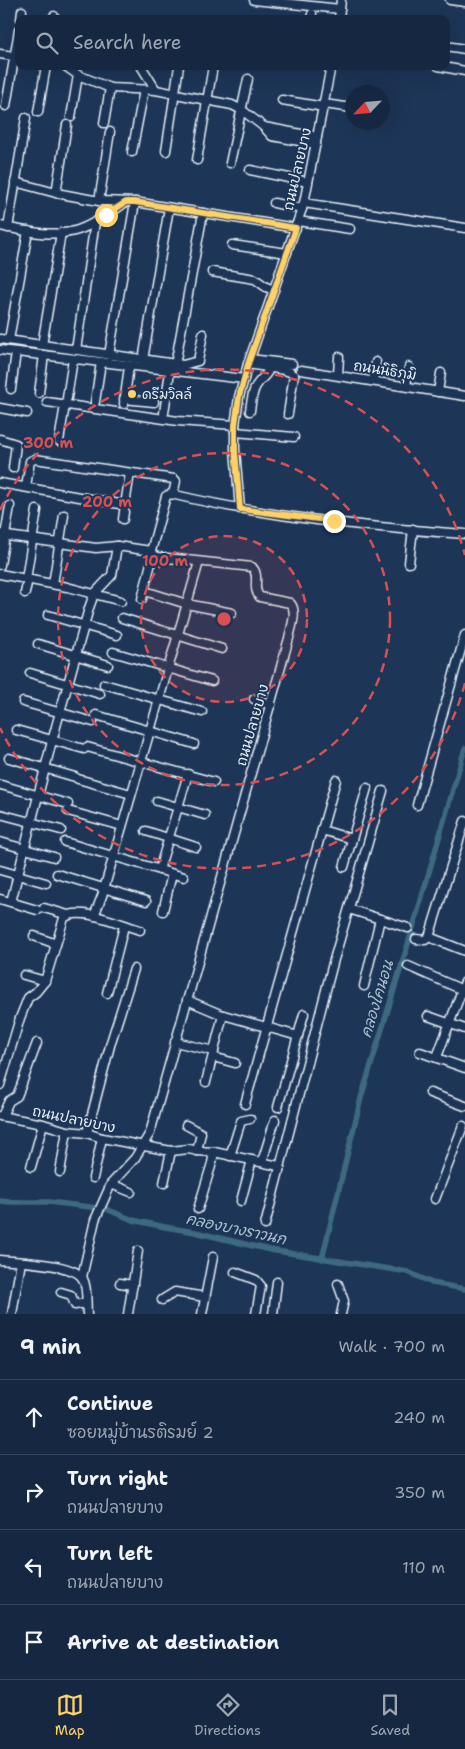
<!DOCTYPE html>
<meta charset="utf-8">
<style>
body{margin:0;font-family:"Shantell Sans","Playpen Sans Thai",sans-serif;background:#23344c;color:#f1f3f6}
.compass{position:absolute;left:345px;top:85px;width:45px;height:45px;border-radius:50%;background:#162841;box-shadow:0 5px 20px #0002;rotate:244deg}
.stop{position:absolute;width:15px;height:15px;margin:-11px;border:4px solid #ffd166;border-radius:50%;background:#fff}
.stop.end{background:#ffd166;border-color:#fff;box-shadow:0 1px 5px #0008}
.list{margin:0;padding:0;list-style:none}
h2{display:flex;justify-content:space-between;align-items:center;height:65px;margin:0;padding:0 20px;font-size:21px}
h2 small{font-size:16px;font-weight:400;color:#9ea6b1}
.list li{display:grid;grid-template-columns:32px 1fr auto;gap:15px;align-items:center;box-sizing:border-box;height:75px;padding:0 20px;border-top:1px solid #35445a}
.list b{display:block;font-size:19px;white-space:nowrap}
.list p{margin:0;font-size:16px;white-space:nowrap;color:#9ea6b1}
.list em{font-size:16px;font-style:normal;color:#9ea6b1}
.icon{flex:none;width:28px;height:28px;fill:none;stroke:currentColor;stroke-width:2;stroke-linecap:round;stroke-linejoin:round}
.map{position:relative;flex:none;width:465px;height:1314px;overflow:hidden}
.search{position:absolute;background:#162841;box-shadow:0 5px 20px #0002;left:15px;right:15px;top:15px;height:55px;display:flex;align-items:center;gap:12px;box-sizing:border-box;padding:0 18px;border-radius:10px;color:#9ea6b1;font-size:19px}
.sheet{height:365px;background:#162841}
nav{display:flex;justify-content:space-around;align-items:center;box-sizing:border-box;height:70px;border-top:1px solid #35445a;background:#162841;font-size:14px;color:#9ea6b1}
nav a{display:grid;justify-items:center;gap:2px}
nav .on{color:#ffd166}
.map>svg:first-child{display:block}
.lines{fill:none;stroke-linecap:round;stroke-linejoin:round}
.canal{stroke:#3e6a81;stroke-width:5.5}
.minor-casing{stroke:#e8f1f8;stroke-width:11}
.minor{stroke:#1d3557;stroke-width:8}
.route{stroke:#ffd166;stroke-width:6}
.ring{fill:none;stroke:#da5052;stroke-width:2.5;stroke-dasharray:9 6}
.poi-dot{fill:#ffd166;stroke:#1d3557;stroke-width:2}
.labels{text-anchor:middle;stroke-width:4;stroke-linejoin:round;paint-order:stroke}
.street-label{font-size:14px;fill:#e8f1f8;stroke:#1d3557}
.poi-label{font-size:14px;fill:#e8f1f8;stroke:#1d3557;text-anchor:start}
.water-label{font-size:15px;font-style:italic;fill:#acc2ce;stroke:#1d3557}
.centre{fill:#da5052;stroke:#1d3557;stroke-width:2.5}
.ring-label{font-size:15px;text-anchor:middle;font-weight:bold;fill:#da5052;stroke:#1d3557;stroke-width:4;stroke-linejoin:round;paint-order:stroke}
</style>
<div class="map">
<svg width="465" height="1314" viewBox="0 0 465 1314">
<rect width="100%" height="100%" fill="#1d3557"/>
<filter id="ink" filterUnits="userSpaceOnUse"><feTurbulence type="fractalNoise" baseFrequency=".02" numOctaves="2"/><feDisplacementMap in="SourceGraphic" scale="10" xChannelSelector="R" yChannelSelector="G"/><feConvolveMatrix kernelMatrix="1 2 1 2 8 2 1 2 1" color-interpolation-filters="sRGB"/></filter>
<g filter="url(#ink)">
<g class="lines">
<!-- canal -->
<g class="canal">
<path d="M0,1201L10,1202H49L106,1209L133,1220L165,1227L195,1232L270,1250L408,1272L432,1283L465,1289"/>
<path d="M322,1259L361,1098L412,931L465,748"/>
</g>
<!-- minor casing -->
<g class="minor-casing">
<g id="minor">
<path d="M254,0L340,9"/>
<path d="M450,0L465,2"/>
<path d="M21,19L22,11"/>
<path d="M54,19V16"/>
<path d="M311,19L312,14"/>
<path d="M339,19L341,0"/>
<path d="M446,46L465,49"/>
<path d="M0,54L19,57"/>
<path d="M65,66L78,75L110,88L156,90L232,105L242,110L264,127L272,136L316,144"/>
<path d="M141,66L156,90"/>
<path d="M438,66L465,71"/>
<path d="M282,100L324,107"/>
<path d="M324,104L352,108"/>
<path d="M6,106L19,30"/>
<path d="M38,112L46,66"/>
<path d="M71,117L78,75"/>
<path d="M104,123L110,88"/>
<path d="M264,127L317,137"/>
<path d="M166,151L179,66"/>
<path d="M132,152L144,90"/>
<path d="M197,160L213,66"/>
<path d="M230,163L248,79"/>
<path d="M250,170L308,182"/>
<path d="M15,182L56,193L99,201L135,202L296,228"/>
<path d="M56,193L67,125"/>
<path d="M99,201L110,132"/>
<path d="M274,203L302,209"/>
<path d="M304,203L465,228"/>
<path d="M298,221L350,229"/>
<path d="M0,226C25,231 53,238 78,230C96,224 111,212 126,202"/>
<path d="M8,228L26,118"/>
<path d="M232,245L287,253"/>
<path d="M212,272L255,279L266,287L274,290"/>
<path d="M0,339L183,365L198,361L203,334"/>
<path d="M9,340L28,231"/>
<path d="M42,345L61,233"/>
<path d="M0,350L244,379"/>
<path d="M76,350L95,222"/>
<path d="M109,355L135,202"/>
<path d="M250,359L292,364"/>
<path d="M143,360L169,208"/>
<path d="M248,364L284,370L290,372"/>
<path d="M175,365L203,213"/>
<path d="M301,370L465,396"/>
<path d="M338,375L339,357"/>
<path d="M373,381L376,362"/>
<path d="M406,386L409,367"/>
<path d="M11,389L16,352"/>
<path d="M438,392L441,373"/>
<path d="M39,393L44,355"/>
<path d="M67,398L73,359"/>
<path d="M124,399L154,402"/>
<path d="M47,402L178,421L235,425"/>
<path d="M95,402L101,362"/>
<path d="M124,404L129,366"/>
<path d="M0,408L27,413"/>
<path d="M250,411C251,403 252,393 256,386C263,375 268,377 271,362"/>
<path d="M164,413L170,371"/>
<path d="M288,414L294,375"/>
<path d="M235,432L294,437"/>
<path d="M0,439L16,444L13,468"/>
<path d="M59,441L65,405"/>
<path d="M0,483L125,505L130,473"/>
<path d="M26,487L30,461L35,459L174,479L176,481L173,494"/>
<path d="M240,509L235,450V425L239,397L248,364L304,203L331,66"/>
<path d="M123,519L125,505"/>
<path d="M0,535L96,548L117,546L151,551"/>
<path d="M409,563L413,529"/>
<path d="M0,565L10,506"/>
<path d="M0,574L67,587"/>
<path d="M26,579L37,510"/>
<path d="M53,584L64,515"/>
<path d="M71,588L121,601"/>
<path d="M148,592L187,604L232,613"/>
<path d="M25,593L28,579"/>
<path d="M142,599L153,555"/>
<path d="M48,615L117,635"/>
<path d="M122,618L222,649"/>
<path d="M38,644L108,665"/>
<path d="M113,652L212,681"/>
<path d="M30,673L100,694"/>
<path d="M104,684L202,712"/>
<path d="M254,699L271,705"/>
<path d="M23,702L93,722"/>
<path d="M96,715L194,744"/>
<path d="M16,730L84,749"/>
<path d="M87,747L214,782"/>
<path d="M9,758L75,777"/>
<path d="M78,779L131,794"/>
<path d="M1,785L68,804"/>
<path d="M157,801L205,815"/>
<path d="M417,805L465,635"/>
<path d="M68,811L122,826"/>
<path d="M0,814L61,830"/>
<path d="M322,830L352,839"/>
<path d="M146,831L196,847"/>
<path d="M0,842L54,857"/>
<path d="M65,842L184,877"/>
<path d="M344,867L367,788"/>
<path d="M0,870L46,883"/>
<path d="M159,870L188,774"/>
<path d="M57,874L146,901"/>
<path d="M0,899L37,910"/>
<path d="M11,902L52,741L89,608L94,594L112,575L117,546"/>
<path d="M44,908L68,915"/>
<path d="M349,909L408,928"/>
<path d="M163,911L172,874"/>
<path d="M94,916L102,896L199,562"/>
<path d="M34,936L56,944"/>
<path d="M429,937L465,821"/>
<path d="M429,937L465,951"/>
<path d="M416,939L425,940L429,937"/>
<path d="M408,966L465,991"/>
<path d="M24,975L45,981"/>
<path d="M364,986L380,919"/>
<path d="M107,993L124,926"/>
<path d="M187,1000L220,1014L298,1036"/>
<path d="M428,1016L465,1029"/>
<path d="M175,1042L214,1051"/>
<path d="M420,1052L465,1068"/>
<path d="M213,1057L235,1063"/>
<path d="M437,1057L465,982"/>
<path d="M206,1082L223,1015"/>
<path d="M0,1085L20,1018L28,998L36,992L45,981L64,918C79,905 122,925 140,930"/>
<path d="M430,1093L465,1106"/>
<path d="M245,1104L336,780"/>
<path d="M278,1107L304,1014"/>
<path d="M0,1116L43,1124L67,1131L87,1133L102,1138L171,1151L189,1149L197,1151L214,1152L279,1166"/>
<path d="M2,1116L9,1101L17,1096L21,1086L37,1043"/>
<path d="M186,1125L201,1133L197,1151"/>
<path d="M87,1133L111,1042L134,969"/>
<path d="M230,1156L241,1121L250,1119"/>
<path d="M262,1162L275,1120"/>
<path d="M31,1167L43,1124"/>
<path d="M60,1172L67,1131"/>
<path d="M93,1178L102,1138"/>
<path d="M164,1183L171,1151"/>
<path d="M111,1184L131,1192"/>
<path d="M435,1199L463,1126"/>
<path d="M241,1201L252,1160"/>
<path d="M198,1209L212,1163L214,1152"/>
<path d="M265,1225L333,963L383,791"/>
<path d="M0,1260C17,1262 75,1263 83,1279C88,1288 86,1303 87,1314"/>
<path d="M235,1272L256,1280L261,1286L256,1314"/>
<path d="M82,1277L95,1220L111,1184L135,1158L150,1133L289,638C291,628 298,611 290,603L260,597C251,588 261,576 252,567L158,557L153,555L151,551L153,544L166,496L171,494C267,517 366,527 465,534"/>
<path d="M120,1283L133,1285"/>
<path d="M338,1284L344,1301L341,1314"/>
<path d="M61,1292L71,1295L75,1305L86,1303"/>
<path d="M162,1300L175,1292L205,1297"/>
<path d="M12,1314L21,1262"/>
<path d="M128,1314L138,1251"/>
<path d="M202,1314L213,1257"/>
<path d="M273,1314L277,1282"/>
</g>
</g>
<!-- minor -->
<use href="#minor" class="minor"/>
</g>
</g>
<g class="lines" filter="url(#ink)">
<!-- route -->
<path class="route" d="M106,215L126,202H135L296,228L248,364L239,397L235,425V450L240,509L334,521"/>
</g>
<!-- distance rings -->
<circle cx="224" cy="619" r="83" fill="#da5052" fill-opacity=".12"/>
<g class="ring">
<circle cx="224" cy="619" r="83"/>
<circle cx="224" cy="619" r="166"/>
<path d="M465 683A249 249 0 0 1 0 728M0 510A249 249 0 0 1 465 555"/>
</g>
<!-- markers -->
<circle class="poi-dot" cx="132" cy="394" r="5"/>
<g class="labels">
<!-- street labels -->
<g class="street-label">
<text transform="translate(297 169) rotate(-77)" y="5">ถนนปลายบาง</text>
<text transform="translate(385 370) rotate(9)" y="5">ถนนนิธิภุมิ</text>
<text transform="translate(252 725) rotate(-74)" y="5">ถนนปลายบาง</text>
<text transform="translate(74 1119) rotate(12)" y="5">ถนนปลายบาง</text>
</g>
<!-- poi labels -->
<g class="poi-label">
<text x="142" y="399">ดรีมวิลล์</text>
</g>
<!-- water labels -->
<g class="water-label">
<text transform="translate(377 999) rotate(-73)" y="5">คลองโคนอน</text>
<text transform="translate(236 1229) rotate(12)" y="5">คลองบางราวนก</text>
</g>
</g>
<circle cx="224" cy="619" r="8" class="centre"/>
<g class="ring-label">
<text x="48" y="448">300 m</text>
<text x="107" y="507">200 m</text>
<text x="165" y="566">100 m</text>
</g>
</svg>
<svg class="compass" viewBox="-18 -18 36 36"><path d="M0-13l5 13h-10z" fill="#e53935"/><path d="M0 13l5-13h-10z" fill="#9ea6b1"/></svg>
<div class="stop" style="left:106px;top:215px"></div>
<div class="stop end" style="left:334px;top:521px"></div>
<div class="search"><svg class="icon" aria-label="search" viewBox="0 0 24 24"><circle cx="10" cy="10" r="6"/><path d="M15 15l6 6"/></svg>Search here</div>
</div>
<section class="sheet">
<h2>9 min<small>Walk · 700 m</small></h2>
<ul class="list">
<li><svg class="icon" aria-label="ahead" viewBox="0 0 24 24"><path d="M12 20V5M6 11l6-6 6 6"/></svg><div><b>Continue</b><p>ซอยหมู่บ้านรติรมย์ 2</p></div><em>240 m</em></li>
<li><svg class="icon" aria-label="right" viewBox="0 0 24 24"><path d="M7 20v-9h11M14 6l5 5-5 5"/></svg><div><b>Turn right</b><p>ถนนปลายบาง</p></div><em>350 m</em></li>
<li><svg class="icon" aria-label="left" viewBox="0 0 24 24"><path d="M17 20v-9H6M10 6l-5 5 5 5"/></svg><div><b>Turn left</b><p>ถนนปลายบาง</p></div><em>110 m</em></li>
<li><svg class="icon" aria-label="arrive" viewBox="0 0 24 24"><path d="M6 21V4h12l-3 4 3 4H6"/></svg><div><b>Arrive at destination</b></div></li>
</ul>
</section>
<nav>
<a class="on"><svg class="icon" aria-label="map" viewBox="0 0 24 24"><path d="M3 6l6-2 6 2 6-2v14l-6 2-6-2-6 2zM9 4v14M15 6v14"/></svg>Map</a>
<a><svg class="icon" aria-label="directions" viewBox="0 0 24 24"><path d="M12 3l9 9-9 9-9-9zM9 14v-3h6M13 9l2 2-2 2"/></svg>Directions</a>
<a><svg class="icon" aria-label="saved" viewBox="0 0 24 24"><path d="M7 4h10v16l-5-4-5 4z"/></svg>Saved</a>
</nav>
